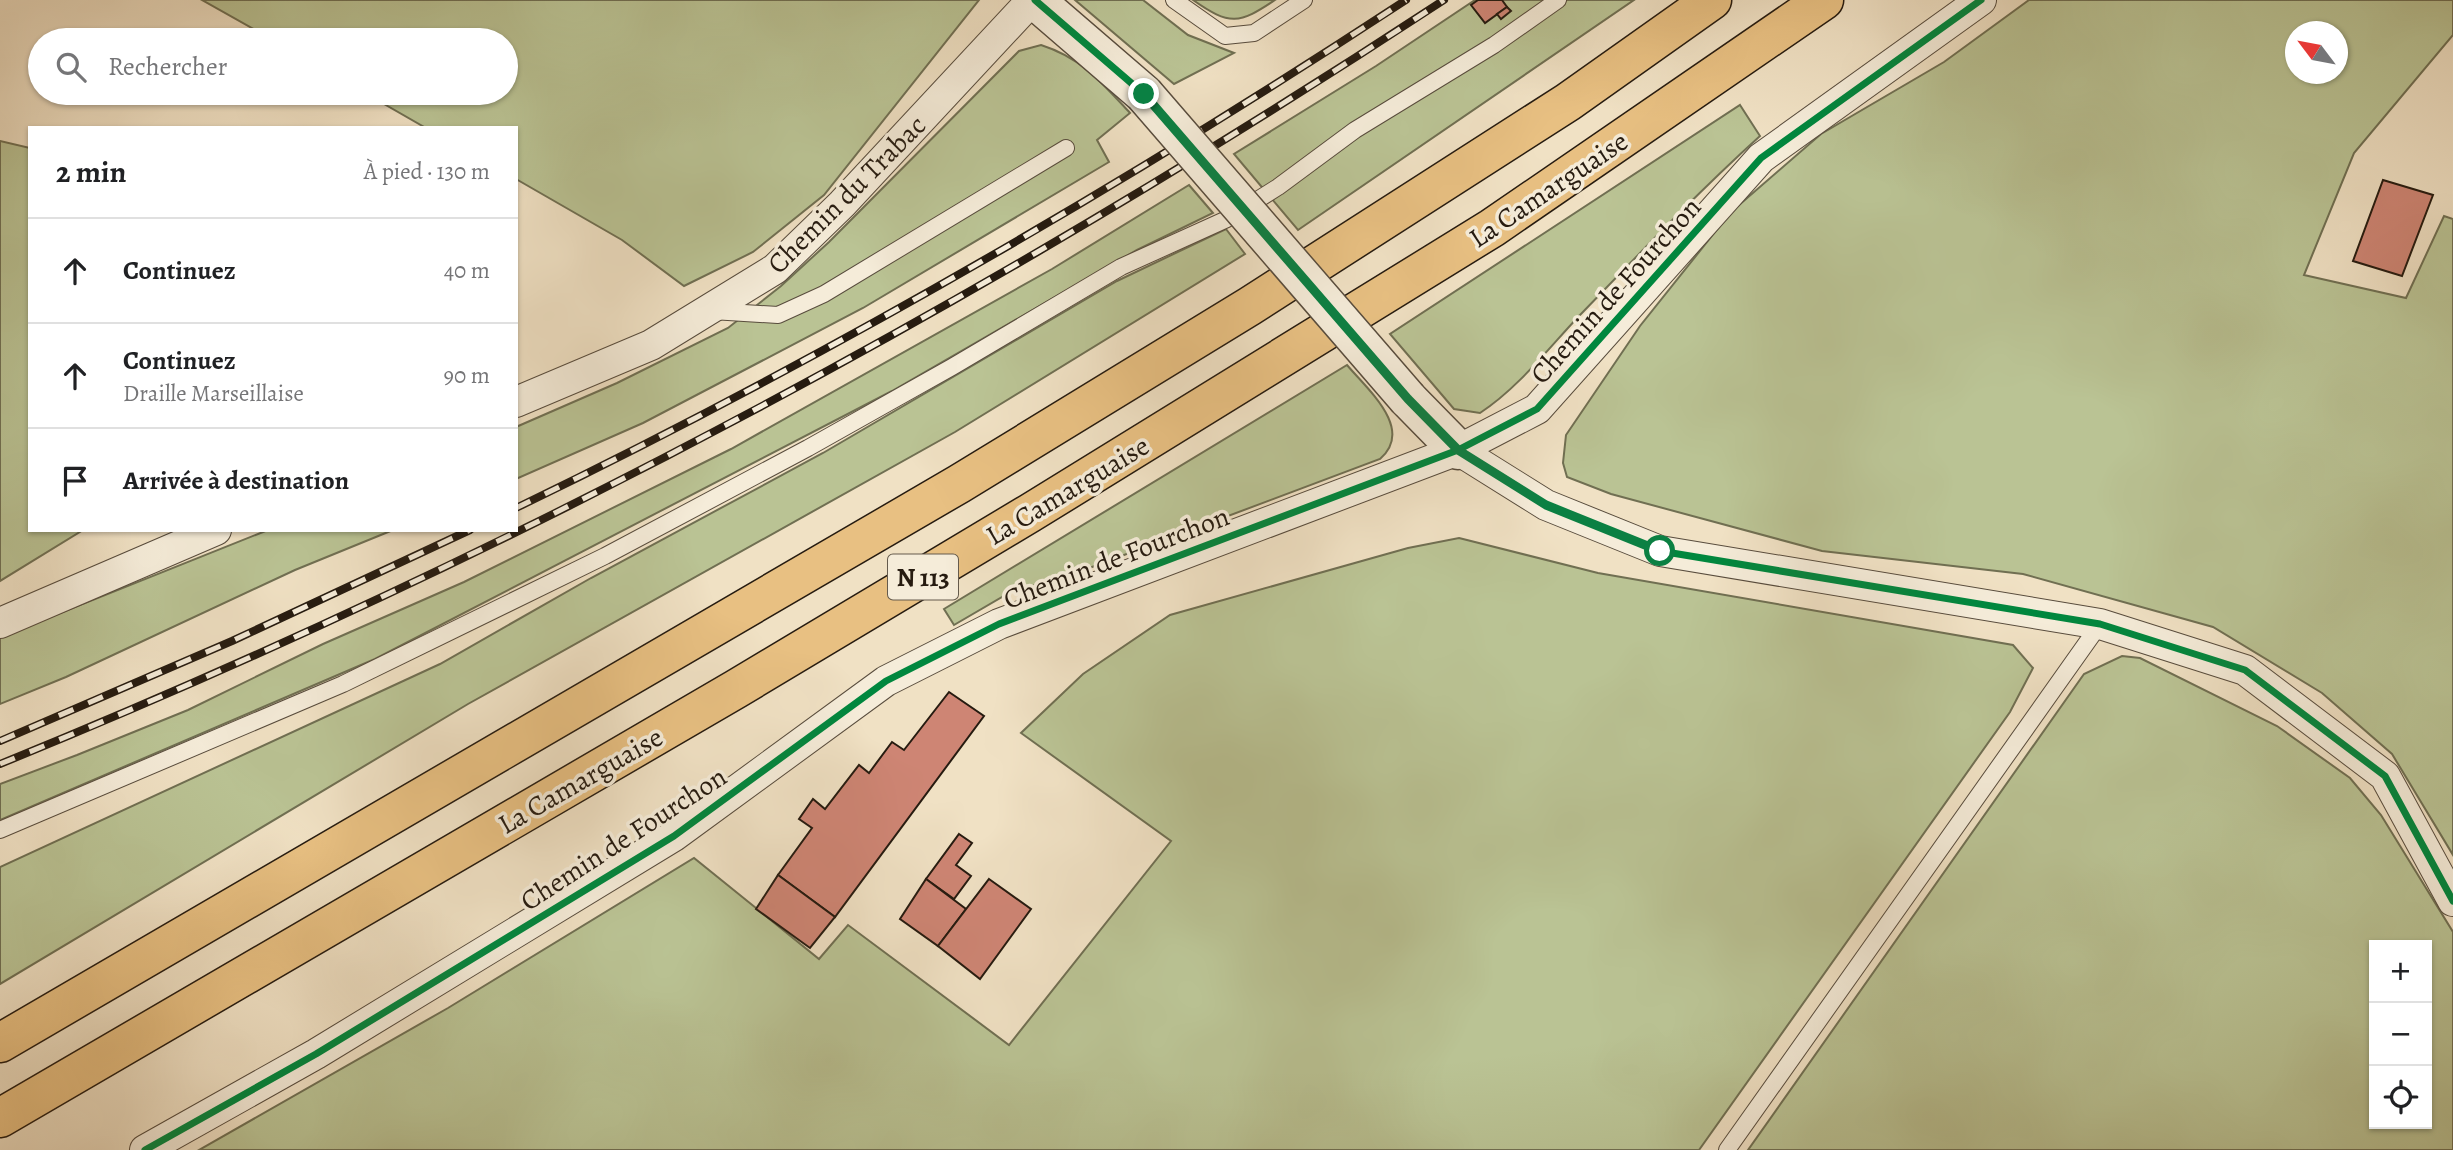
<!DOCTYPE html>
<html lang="fr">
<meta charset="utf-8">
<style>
body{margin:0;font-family:Alegreya,serif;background:#f2f2f2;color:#202124}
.controls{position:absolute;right:21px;bottom:21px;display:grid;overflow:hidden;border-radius:0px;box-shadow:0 2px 5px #0004}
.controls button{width:63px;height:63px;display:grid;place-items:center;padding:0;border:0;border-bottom:2px solid #e0e0e0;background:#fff;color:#202124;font:35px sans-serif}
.compass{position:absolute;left:2285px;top:21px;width:63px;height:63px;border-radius:50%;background:#fff;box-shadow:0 2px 5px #0004;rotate:302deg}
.stop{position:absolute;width:21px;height:21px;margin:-16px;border:5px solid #0b8043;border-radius:50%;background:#fff}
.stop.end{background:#0b8043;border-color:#fff;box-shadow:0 2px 7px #0008}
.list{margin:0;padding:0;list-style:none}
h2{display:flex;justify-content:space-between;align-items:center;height:91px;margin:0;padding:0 28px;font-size:30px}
h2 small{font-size:23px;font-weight:400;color:#757577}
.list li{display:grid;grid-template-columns:46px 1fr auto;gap:21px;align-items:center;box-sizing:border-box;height:105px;padding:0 28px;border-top:2px solid #e0e0e0}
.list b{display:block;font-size:26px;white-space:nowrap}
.list p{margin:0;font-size:23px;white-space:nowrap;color:#757577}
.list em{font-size:23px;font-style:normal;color:#757577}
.icon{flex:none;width:38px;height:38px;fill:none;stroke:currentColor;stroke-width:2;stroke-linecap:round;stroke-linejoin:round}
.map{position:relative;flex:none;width:2453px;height:1150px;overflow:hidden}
.search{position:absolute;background:#fff;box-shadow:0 2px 5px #0004;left:28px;top:28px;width:490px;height:77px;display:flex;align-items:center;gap:18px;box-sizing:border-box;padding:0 24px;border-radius:38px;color:#757577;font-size:26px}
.panel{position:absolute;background:#fff;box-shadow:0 2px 5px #0004;left:28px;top:126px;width:490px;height:406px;border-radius:0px}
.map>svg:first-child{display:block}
.green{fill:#bac394;stroke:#706f52;stroke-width:2;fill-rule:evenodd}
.building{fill:#ce8574;stroke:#261b10;stroke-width:2}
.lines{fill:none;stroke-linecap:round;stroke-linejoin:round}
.service-casing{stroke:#584c3d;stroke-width:18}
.minor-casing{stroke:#584c3d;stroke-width:32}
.tertiary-casing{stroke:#584c3d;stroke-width:41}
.trunk-casing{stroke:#261b10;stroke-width:41}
.service{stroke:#f5ecd9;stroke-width:16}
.minor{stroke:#f5ecd9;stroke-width:30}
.tertiary{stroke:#f5ecd9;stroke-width:38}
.trunk{stroke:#e8c082;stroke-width:38}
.rail-casing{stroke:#261b10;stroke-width:8}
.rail{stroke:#f5ecd9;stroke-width:5;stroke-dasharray:16;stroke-linecap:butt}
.tertiary-bridge-casing{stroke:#584c3d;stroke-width:41;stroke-linecap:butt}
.tertiary-bridge{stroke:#f5ecd9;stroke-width:38}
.cycleway-casing{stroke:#f5ecd9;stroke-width:11}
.cycleway{stroke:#00873e;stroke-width:7}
.route{stroke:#0b8043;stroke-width:9}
.labels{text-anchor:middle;stroke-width:7;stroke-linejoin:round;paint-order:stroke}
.shield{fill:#f5ecd9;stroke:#645a4c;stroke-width:2}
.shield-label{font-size:26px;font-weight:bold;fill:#261b10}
.street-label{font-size:28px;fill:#261b10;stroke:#f5ecd9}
</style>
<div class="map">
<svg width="2453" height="1150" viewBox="0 0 2453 1150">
<rect width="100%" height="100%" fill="#f0e1c4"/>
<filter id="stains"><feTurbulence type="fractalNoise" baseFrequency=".00286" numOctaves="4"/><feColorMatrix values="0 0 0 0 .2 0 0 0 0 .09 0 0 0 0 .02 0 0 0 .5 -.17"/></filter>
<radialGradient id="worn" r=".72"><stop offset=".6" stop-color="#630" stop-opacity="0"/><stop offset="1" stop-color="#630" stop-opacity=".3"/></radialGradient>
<!-- green -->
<g class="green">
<path d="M202,0H979L824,195L753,252L684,286L622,240L516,179V128H426L365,93H506V40H273Z"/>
<path d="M1075,0H1143L1188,35L1234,53L1174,84Z"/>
<path d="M1193,0H1275C1239,24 1230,26 1193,0Z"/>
<path d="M1475,0H1634L1298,230L1234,154L1376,66Z"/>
<path d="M2029,0H2453V35L2354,153L2304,275L2406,298L2444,216L2453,219V855L2392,754L2322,693L2213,627L2023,574L1822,551L1611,494L1567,477L1563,463L1566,435L1640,326L1731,212L1821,134L1944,62ZM2296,32H2338V74H2296Z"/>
<path d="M1041,45C1082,58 1102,83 1130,113L1097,140L1109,162L863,308L643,423L516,479V427L617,383L728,328L781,286L829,242L1019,51Z"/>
<path d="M1740,105L1760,136C1697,193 1638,255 1579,316C1548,349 1518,388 1480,413L1454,409L1390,334Z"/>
<path d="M0,141L30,148V530H83L0,581Z"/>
<path d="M1189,185L1213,213L1137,250L892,391L375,659L0,820V784L77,755L188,710L323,644L464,582L731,449L1052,269Z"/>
<path d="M1226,229L1245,254L955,432L468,704L0,984V867L440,664L591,578L823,453L1117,281Z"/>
<path d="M1347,365C1367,389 1415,429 1380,459L1076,573L1009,593L954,625L944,609Z"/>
<path d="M268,530H393L295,570L66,677L0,704V637Z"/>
<path d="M1459,538L1598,573L2013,645L2033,668L2010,712L1699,1150H199L448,1008L694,858L819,959L848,925L1009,1045L1171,841L1021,733L1083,674L1170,615L1408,548Z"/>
<path d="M2122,656L2140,658L2277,726L2350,778L2381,815L2453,932V1150H1748L2084,674ZM2374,945H2427V1124H2374Z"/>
</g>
<!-- building -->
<g class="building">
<path d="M1478,0H1502L1507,7L1485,23L1471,5Z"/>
<path d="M1507,7L1511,11L1501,19L1497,14Z"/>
<path d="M2383,180L2433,195L2402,276L2353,261Z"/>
<path d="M949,692L984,716L835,917L778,875L812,828L799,819L813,799L825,809L859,765L869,773L892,742L904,750Z"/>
<path d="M959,834L972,843L956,865L971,876L954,899L926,879Z"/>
<path d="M778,875L835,917L810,948L756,909Z"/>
<path d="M926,879L966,909L938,946L900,919Z"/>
<path d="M989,879L1031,909L980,979L938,946Z"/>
</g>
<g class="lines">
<!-- service casing -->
<g class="service-casing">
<g id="service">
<path d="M1174,0L1225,36L1254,33L1304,0"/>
<path d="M712,311L778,315L824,294L1066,148"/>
<path d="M0,830L343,684L605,556L808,448L952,367L1121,267L1227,219L1278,187L1355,130L1494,45L1558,0"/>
<path d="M1727,1150L2100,624"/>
</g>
</g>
<!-- minor casing -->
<g class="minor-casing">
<g id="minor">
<path d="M516,402L651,345L775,269L842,204L1032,0"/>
<path d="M1458,450L1546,505L1660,551L2100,624L2245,670L2385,776L2453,901"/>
<path d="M0,623L216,530"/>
<path d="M145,1150L316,1054L674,836L886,681L999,624L1458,450L1537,409L1761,158L1981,0"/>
</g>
</g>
<!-- tertiary casing -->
<g class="tertiary-casing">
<g id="tertiary">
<path d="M1035,0L1144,94"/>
<path d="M1408,399L1458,450"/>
</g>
</g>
<!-- trunk casing -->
<g class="trunk-casing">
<g id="trunk">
<path d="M0,1043L959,484L1250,306L1568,102L1712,0"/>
<path d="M0,1118L736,689L1030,513L1492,228L1824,0"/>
</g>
</g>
<!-- service -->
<use href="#service" class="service"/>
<!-- minor -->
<use href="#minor" class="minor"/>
<!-- tertiary -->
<use href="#tertiary" class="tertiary"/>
<!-- trunk -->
<use href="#trunk" class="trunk"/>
<!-- rail casing -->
<g class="rail-casing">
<g id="rail">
<path d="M516,508C824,359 1121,187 1406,0"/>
<path d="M0,741L232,641L470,530"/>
<path d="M0,764C505,559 989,299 1444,0"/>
</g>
</g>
<!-- rail -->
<use href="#rail" class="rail"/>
<!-- tertiary-bridge casing -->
<g class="tertiary-bridge-casing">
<path id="tertiary-bridge" d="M1144,94L1408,399"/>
</g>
<!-- tertiary-bridge -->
<use href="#tertiary-bridge" class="tertiary-bridge"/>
<!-- cycleway casing -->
<g class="cycleway-casing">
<g id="cycleway">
<path d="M1035,0L1144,94L1408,399L1458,450L1546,505L1660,551L2100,624L2245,670L2385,776L2453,901"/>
<path d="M145,1150L316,1054L674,836L886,681L999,624L1458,450L1537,409L1761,158L1981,0"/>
</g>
</g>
<!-- cycleway -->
<use href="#cycleway" class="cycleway"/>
</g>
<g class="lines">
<!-- route -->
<path class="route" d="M1144,94L1408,399L1458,450L1546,505L1660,551"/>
</g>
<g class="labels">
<!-- shield labels -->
<rect class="shield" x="888" y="554.5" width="70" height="45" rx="5"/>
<g class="shield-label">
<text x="923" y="586">N 113</text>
</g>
<!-- street labels -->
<g class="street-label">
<text transform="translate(1548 189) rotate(-34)" y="10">La Camarguaise</text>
<text transform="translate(846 194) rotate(-45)" y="10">Chemin du Trabac</text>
<text transform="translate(1615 290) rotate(-48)" y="10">Chemin de Fourchon</text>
<text transform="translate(1067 490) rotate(-31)" y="10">La Camarguaise</text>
<text transform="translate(1116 557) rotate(-21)" y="10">Chemin de Fourchon</text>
<text transform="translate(580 780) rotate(-30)" y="10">La Camarguaise</text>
<text transform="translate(623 838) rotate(-33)" y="10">Chemin de Fourchon</text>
</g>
</g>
<rect width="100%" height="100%" filter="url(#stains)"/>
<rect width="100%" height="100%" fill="url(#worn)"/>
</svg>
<div class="controls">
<button>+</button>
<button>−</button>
<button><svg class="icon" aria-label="locate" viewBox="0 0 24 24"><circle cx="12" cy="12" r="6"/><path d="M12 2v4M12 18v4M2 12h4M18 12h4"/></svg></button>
</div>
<svg class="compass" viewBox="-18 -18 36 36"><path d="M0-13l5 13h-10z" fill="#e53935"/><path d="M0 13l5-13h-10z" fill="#757577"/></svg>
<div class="stop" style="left:1660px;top:551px"></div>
<div class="stop end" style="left:1144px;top:94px"></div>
<div class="search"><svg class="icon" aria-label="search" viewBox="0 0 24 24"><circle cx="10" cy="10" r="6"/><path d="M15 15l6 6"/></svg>Rechercher</div>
<section class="panel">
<h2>2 min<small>À pied · 130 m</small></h2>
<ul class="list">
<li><svg class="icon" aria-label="ahead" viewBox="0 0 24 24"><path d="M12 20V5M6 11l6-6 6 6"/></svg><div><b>Continuez</b></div><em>40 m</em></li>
<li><svg class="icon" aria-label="ahead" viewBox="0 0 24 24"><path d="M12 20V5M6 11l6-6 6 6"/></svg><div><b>Continuez</b><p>Draille Marseillaise</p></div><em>90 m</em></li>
<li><svg class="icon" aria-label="arrive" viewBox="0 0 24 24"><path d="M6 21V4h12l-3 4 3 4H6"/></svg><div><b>Arrivée à destination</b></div></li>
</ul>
</section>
</div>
